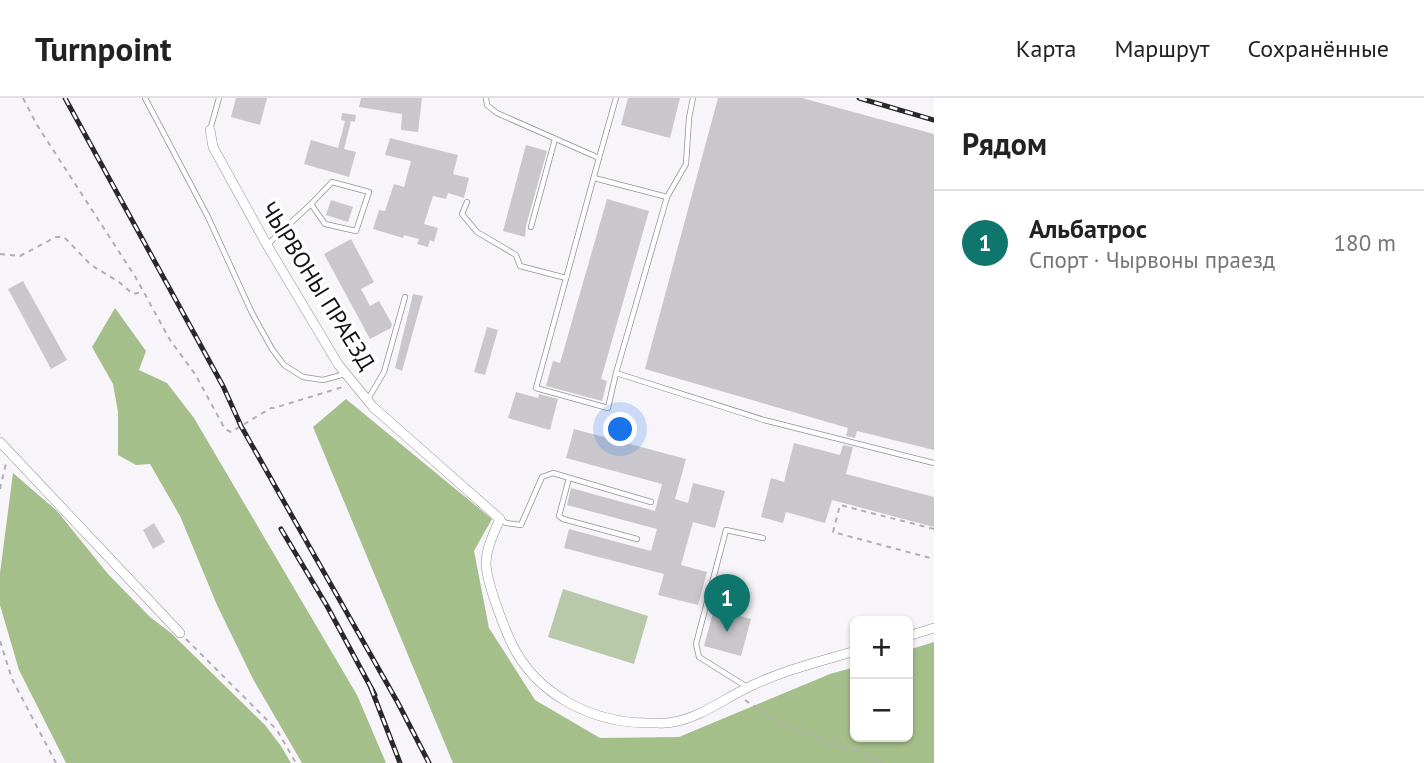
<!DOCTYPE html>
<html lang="ru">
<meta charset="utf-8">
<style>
body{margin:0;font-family:"PT Sans",sans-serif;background:#f2f2f2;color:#222}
.controls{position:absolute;right:21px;bottom:21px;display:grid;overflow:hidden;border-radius:10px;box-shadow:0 2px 5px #0004}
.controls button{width:63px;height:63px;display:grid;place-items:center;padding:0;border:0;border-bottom:2px solid #e0e0e0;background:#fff;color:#222;font:35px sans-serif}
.you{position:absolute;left:621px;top:332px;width:24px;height:24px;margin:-18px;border:5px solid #fff;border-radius:50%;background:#1a73e8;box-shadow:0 0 0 10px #1a73e833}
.badge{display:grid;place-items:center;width:46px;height:46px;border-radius:50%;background:#0f766e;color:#fff;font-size:23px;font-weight:700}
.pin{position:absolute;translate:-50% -58px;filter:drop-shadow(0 2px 4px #0008)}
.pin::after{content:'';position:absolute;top:37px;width:24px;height:21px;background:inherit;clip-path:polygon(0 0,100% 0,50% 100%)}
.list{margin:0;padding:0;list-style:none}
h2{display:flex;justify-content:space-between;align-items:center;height:91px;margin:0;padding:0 28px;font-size:30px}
h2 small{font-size:23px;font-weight:400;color:#767676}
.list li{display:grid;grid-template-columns:46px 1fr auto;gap:21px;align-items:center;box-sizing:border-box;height:105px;padding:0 28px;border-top:2px solid #e0e0e0}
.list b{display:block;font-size:26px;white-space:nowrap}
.list p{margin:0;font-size:23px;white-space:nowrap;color:#767676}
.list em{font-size:23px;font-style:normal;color:#767676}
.map{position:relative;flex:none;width:934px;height:665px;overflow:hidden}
header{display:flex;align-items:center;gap:42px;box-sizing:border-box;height:98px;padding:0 35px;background:#fff;border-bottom:2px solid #e0e0e0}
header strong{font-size:33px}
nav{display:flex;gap:38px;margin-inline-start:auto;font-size:24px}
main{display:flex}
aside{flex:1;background:#fff}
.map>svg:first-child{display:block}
.green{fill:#b8c8a8}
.forest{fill:#a5bf8a}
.building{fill:#cac7cc}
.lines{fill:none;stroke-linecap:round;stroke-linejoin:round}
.service-casing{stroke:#949197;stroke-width:6}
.minor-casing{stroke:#949197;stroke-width:10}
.path{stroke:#b1afb4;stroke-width:2;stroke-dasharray:5 5;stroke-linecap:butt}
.service{stroke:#fff;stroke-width:4.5}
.minor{stroke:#fff;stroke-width:9}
.rail-casing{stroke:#29282a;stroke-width:5}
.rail{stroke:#fff;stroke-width:2.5;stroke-dasharray:8;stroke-linecap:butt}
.labels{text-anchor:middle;stroke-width:7;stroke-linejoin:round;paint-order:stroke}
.street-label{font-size:23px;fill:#121113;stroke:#fff}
</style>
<header>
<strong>Turnpoint</strong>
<nav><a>Карта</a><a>Маршрут</a><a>Сохранённые</a></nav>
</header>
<main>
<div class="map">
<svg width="934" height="665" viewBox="0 0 934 665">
<rect width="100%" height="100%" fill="#f7f4fa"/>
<!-- green -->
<path class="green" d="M563,491L648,518L634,566L548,539Z"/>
<!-- forest -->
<g class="forest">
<path d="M115,210L146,253L139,272L167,285L194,320L357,597L386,665H302L253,581L217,507L180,418L150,366L136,367L118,357V314L113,286L92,249Z"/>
<path d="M346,301L492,421L474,453L489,530L535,602L600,640L679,639L830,576L855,569V639H908V552L934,544V665H453L313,329Z"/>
<path d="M13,375L57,413L108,476L150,519L171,535L265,627L281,648L291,665H66L19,572L0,507V475Z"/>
</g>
<!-- building -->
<g class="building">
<path d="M236,0H267L260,27L231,19Z"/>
<path d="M361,0H422L418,34L401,32L402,16L359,9Z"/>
<path d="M628,0H680L670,40L621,27Z"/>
<path d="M718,0H802L934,36V352L857,333L855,340L846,338L848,330L645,271Z"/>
<path d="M342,15L356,17L355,24L351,23L344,51L356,54L349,79L304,66L311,42L338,50L345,23L341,22Z"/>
<path d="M390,40L458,57L453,76L469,80L464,100L448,95L446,101L433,98L424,126L438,130L434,144L430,142L428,149L417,146L419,141L404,137L403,140L373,131L379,112L385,113L394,86L404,89L411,63L385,57Z"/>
<path d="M526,47L547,53L526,128L525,139L503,133Z"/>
<path d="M607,101L649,113L601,281L607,283L602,303L546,288L553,263L560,265Z"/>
<path d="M331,102L353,109L348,124L326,117Z"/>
<path d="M351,141L374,184L361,191L370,208L379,203L392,226L391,230L370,241L324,156Z"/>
<path d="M23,183L67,262L51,271L8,191Z"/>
<path d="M413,196L423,198L402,273L395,270Z"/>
<path d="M487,229L498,232L485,277L474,274Z"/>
<path d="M516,294L538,300L539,296L558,301L550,332L508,320Z"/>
<path d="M574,331L686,361L675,401L688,405L693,385L725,393L715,430L693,424L681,467L707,474L698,507L658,497L664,476L564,450L569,431L651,453L657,431L567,407L571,390L655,413L662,386L566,360Z"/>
<path d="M794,345L840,357L843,347L853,349L846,376L934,399V429L832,402L825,425L786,414L783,425L761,419L771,380L784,384Z"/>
<path d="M154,425L165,444L153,451L143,432Z"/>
<path d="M714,511L751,521L741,558L704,548Z"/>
</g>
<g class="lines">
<!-- service casing -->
<g class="service-casing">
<g id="service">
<path d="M145,0L208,119L252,215L272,251L284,267L303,279L323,282L345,276"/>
<path d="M486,0L487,7L497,15L599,60L536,290L608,310L616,275L764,322L934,365"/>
<path d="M210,32L219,0"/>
<path d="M599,60L616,0"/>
<path d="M594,80L667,99L616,275"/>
<path d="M667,99L686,66L689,20L693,0"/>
<path d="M467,104L462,116L477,134L516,157L520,168L566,180"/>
<path d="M531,129L555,41"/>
<path d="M268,146L311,106L332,84L369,94L356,133L325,126L311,106"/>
<path d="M368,301L384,274L405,199"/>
<path d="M569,380L559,418L563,421L637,441"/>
<path d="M501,421L506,425L521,427L542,379L553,375L651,404"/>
<path d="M747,589L699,559L696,546L726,432L763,440"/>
</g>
</g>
<!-- minor casing -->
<g class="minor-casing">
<g id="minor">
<path d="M210,32L213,49L267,147L338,266L373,309L500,421C494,434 486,451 486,466C487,485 502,524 510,542C535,597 593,626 652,625C659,625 666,626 673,624C697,621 724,601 745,591C780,573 818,564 855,553"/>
<path d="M0,344L180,535"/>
<path d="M908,538L934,530"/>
</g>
</g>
<!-- path -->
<g class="path">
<path d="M23,0L37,27L136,180L170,242L195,276L225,331L231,334L271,310H274L346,288"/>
<path d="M0,156L20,158L56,139H64L91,167L119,184L133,196L143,194"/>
<path d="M0,391L6,365"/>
<path d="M934,431L840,407L833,434L934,461"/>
<path d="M186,541L277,632L296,665"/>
<path d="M0,543L12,581L56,665"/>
<path d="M745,602L776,623L823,643L854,652L884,665"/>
</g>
<!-- service -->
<use href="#service" class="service"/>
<!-- minor -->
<use href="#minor" class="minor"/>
<!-- rail casing -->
<g class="rail-casing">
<g id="rail">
<path d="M65,0L223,288L241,328L398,605L429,665"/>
<path d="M859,0L934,22"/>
<path d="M281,431L327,508L375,597"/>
<path d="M371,590L400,665"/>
</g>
</g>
<!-- rail -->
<use href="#rail" class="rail"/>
</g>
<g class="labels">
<!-- street labels -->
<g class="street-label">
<text transform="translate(318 188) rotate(58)" y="8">ЧЫРВОНЫ ПРАЕЗД</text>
</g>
</g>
</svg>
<div class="controls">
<button>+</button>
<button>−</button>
</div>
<div class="you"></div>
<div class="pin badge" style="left:727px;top:534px">1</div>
</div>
<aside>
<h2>Рядом<small></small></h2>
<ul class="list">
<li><span class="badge">1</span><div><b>Альбатрос</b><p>Спорт · Чырвоны праезд</p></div><em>180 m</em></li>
</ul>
</aside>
</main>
